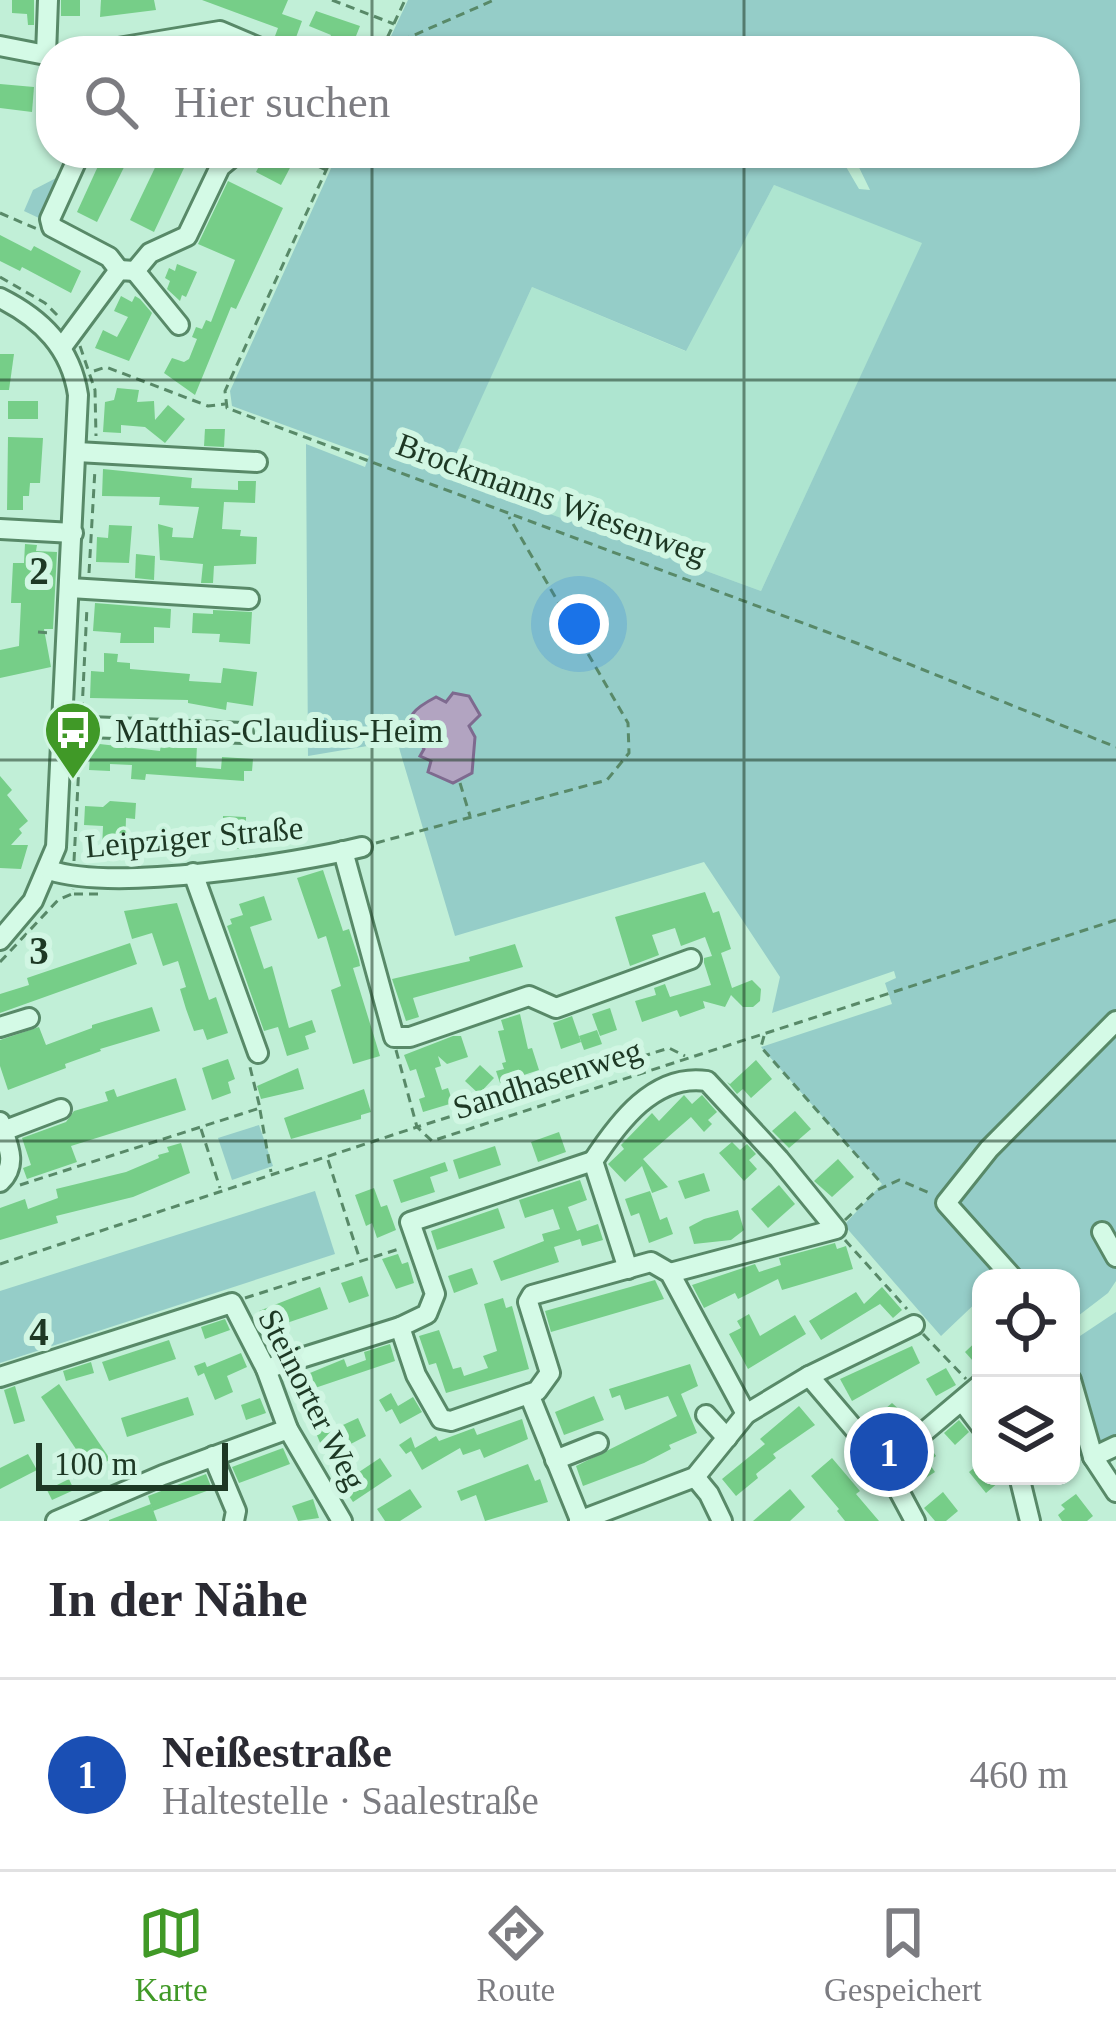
<!DOCTYPE html>
<html lang="de">
<meta charset="utf-8">
<style>
body{margin:0;font-family:Georgia,serif;background:#f7f7f7;color:#2b2b33}
.controls{position:absolute;right:36px;bottom:36px;display:grid;overflow:hidden;border-radius:24px;box-shadow:0 3px 9px #0004}
.controls button{width:108px;height:108px;display:grid;place-items:center;padding:0;border:0;border-bottom:3px solid #e1e1e2;background:#fff;color:#2b2b33;font:60px sans-serif}
.scale{position:absolute;left:36px;bottom:30px;width:192px;box-sizing:border-box;padding-left:12px;border:6px solid #1d3824;border-top:0;font-size:33px;line-height:42px;white-space:nowrap;color:#1d3824;-webkit-text-stroke:9px #d1f6e3;paint-order:stroke}
.you{position:absolute;left:579px;top:624px;width:42px;height:42px;margin:-30px;border:9px solid #fff;border-radius:50%;background:#1a73e8;box-shadow:0 0 0 18px #1a73e833}
.badge{display:grid;place-items:center;width:78px;height:78px;border-radius:50%;background:#409927;color:#fff;font-size:39px;font-weight:700}
.pin{position:absolute;translate:-50% -50%;border:6px solid #fff;box-shadow:0 3px 12px #0006}
.list{margin:0;padding:0;list-style:none}
h2{display:flex;justify-content:space-between;align-items:center;height:156px;margin:0;padding:0 48px;font-size:51px}
h2 small{font-size:39px;font-weight:400;color:#7c7c81}
.list li{display:grid;grid-template-columns:78px 1fr auto;gap:36px;align-items:center;box-sizing:border-box;height:192px;padding:0 48px;border-top:3px solid #e1e1e2}
.list b{display:block;font-size:45px;white-space:nowrap}
.list p{margin:0;font-size:39px;white-space:nowrap;color:#7c7c81}
.list em{font-size:39px;font-style:normal;color:#7c7c81}
.icon{flex:none;width:66px;height:66px;fill:none;stroke:currentColor;stroke-width:2;stroke-linecap:round;stroke-linejoin:round}
.map{position:relative;flex:none;width:1116px;height:1521px;overflow:hidden}
.search{position:absolute;background:#fff;box-shadow:0 3px 9px #0004;left:36px;right:36px;top:36px;height:132px;display:flex;align-items:center;gap:30px;box-sizing:border-box;padding:0 42px;border-radius:48px;color:#7c7c81;font-size:45px}
.sheet{height:348px;background:#fff}
nav{display:flex;justify-content:space-around;align-items:center;box-sizing:border-box;height:168px;border-top:3px solid #e1e1e2;background:#fff;font-size:33px;color:#7c7c81}
nav a{display:grid;justify-items:center;gap:6px}
nav .on{color:#409927}
.map>svg:first-child{display:block}
.farmland{fill:#aee5d0}
.green{fill:#95cdc8;fill-rule:evenodd}
.water{fill:#b2a4c1;stroke:#7e6a8f;stroke-width:3}
.building{fill:#76ce88}
.lines{fill:none;stroke-linecap:round;stroke-linejoin:round}
.minor-casing{stroke:#588968;stroke-width:24}
.path{stroke:#588968;stroke-width:3;stroke-dasharray:9 6;stroke-linecap:butt}
.minor{stroke:#d4fae6;stroke-width:18}
.grid{fill:none;stroke:#1d3824;stroke-width:3;stroke-opacity:0.55}
.labels{text-anchor:middle;stroke-width:12;stroke-linejoin:round;paint-order:stroke}
.street-label{font-size:33px;fill:#1d3824;stroke:#d1f6e3}
.poi-label{font-size:33px;fill:#1d3824;stroke:#d1f6e3;text-anchor:start}
.grid-label{font-size:39px;text-anchor:middle;font-weight:bold;fill:#1d3824;stroke:#d1f6e3;stroke-width:12;stroke-linejoin:round;paint-order:stroke}
</style>
<div class="map">
<svg width="1116" height="1521" viewBox="0 0 1116 1521">
<rect width="100%" height="100%" fill="#c1efd7"/>
<!-- farmland -->
<path class="farmland" d="M774,185L923,242L761,591L445,476L532,287L685,351Z"/>
<!-- green -->
<g class="green">
<path d="M408,0H1116V1281L1108,1293L1078,1316L1071,1304V1278H1024L1021,1274L1017,1278H981V1298L941,1336L844,1225L882,1184L761,1047L892,1004L885,983L896,978L894,971L772,1013L780,977L704,862L455,936L397,741L308,756L306,444L365,467L369,456L232,406L230,391L338,153H838L859,189L870,190L852,153H1065V51H384ZM774,185L922,243L761,591L446,476L532,287L686,351ZM475,737L471,773L424,749L417,740Z"/>
<path d="M60,176L41,219L24,211L33,190Z"/>
<path d="M259,1125L273,1166L232,1180L218,1138Z"/>
<path d="M315,1191L335,1254L0,1363V1291Z"/>
<path d="M1116,1312V1442L1096,1452L1071,1349L1080,1345L1077,1338Z"/>
</g>
<!-- water -->
<path class="water" d="M453,693L469,696L480,715L469,726L475,737L472,773L453,783L428,772L431,761L420,756L424,749L418,740H410C405,715 415,708 436,697L446,702Z"/>
<!-- building -->
<g class="building">
<path d="M12,0H34V25H28L27,14L12,13Z"/>
<rect x="61" y="0" width="19" height="16"/>
<path d="M101,0H154L156,10L100,17Z"/>
<path d="M202,0H288L282,14L302,21L294,43L275,36L278,28Z"/>
<path d="M316,11L360,26L350,51L326,47L331,35L309,26Z"/>
<path d="M0,84L34,87L32,112L0,108Z"/>
<path d="M104,153H131L97,222L77,212Z"/>
<path d="M162,153H191L154,232L130,220Z"/>
<path d="M266,153L292,164L281,185L256,172Z"/>
<path d="M228,181L283,208L236,309L231,307L195,395L164,373L172,358L184,362L189,359L197,339L192,337L196,327L202,329L206,320L211,322L235,260L198,244Z"/>
<path d="M0,235L31,251L34,246L81,271L71,293L22,267L20,271L0,261Z"/>
<path d="M177,264L197,272L186,297L182,295L180,301L167,289L170,281L165,278L169,268L175,271Z"/>
<path d="M121,296L132,302L135,296L140,299L152,313L129,361L95,348L103,330L117,337L128,317L114,311Z"/>
<path d="M0,354H14L9,390H0Z"/>
<path d="M117,388L139,390L137,402L154,401L155,420L168,405L185,419L165,443L145,427L121,425V433L103,432L105,402L114,400Z"/>
<rect x="8" y="401" width="30" height="18"/>
<path d="M205,429H225L224,447L204,446Z"/>
<path d="M8,437L43,438L40,483H30L29,496H23V510H7Z"/>
<path d="M103,469L192,478L191,488L238,490V481H256L255,503L224,502L222,529L241,530L240,536L257,537L256,564L214,566L213,583H201L203,564L160,560L158,524L173,528L172,537L193,538L199,507L159,505L160,497L102,496Z"/>
<path d="M109,525L132,526L129,563L96,562L97,537L108,538Z"/>
<path d="M25,544L37,545L36,551L57,552L53,629H44L51,667L0,678V650L19,646L21,603H11L13,563H24Z"/>
<path d="M136,554L155,556L154,580L135,578Z"/>
<path d="M95,603L171,609L170,628L154,627V643H120L121,633L93,631Z"/>
<path d="M213,610L252,612L250,644L219,642L220,634L192,633L193,613L213,614Z"/>
<path d="M104,653L118,654L117,662L130,663V669L190,674L189,681L221,683L223,668L257,672L253,706L227,702L226,710L188,703V700L90,698L91,671L104,672Z"/>
<path d="M91,743L160,751L161,743L197,745L196,767L221,769L222,757L253,759L252,771H244V781L146,774L145,780L131,779L132,765L110,764V771L89,770Z"/>
<path d="M0,776L12,790L7,795L28,821L19,829L22,833L11,845H28L21,869L0,868Z"/>
<path d="M110,801L136,803L135,819L126,818L125,851L102,850L103,826L84,825L85,806L103,807Z"/>
<path d="M223,816L246,817L245,849H222Z"/>
<path d="M323,870L343,931L349,929L359,960L360,966L353,968L380,1056L353,1064L331,990L341,986L326,936L318,939L297,878Z"/>
<path d="M705,892L713,913L719,911L731,949L721,953L732,988L752,980L761,989L760,1001L753,1007H743L731,995L725,1007L703,1001L705,1008L680,1017L677,1010L642,1022L635,1001L656,995L654,988L665,984L670,997L711,985L704,963V958L712,956L705,937L681,946L675,928L652,935L659,955L630,966L615,917Z"/>
<path d="M264,896L272,920L250,927L264,969L272,966L289,1028L312,1020L316,1032L305,1036L309,1049L287,1056L278,1027L264,1031L227,926L232,924L230,919L243,915L239,904Z"/>
<path d="M177,903L209,1000L216,997L228,1033L207,1040L203,1029L194,1031L186,1009L180,989L186,987L178,961L163,966L152,933L132,939L124,911Z"/>
<path d="M130,943L137,964L0,1013V994L29,985L27,978Z"/>
<path d="M515,944L523,967L413,998L419,1017L406,1021L392,979L470,961L469,957Z"/>
<path d="M152,1007L160,1031L100,1049L101,1051L65,1064L66,1068L8,1090L0,1066V1040L39,1027L46,1045L92,1028V1025Z"/>
<path d="M610,1008L617,1030L600,1036L592,1014Z"/>
<path d="M520,1014L528,1049L532,1048L539,1070L500,1083L496,1071L504,1069L502,1063L506,1062L498,1031L504,1030L501,1020Z"/>
<path d="M572,1016L581,1042L561,1049L553,1023Z"/>
<path d="M597,1030L602,1044L584,1050L579,1036Z"/>
<path d="M453,1036H461L468,1057L447,1064L438,1056L441,1066L435,1068L442,1090L448,1088L453,1103L423,1112L419,1099L425,1097L416,1069L410,1071L404,1055Z"/>
<path d="M228,1059L235,1079L228,1082L231,1093L212,1100L202,1068Z"/>
<path d="M756,1060L772,1079L751,1098L743,1089L737,1094L727,1082L730,1084Z"/>
<path d="M480,1065L494,1078L479,1094L465,1081Z"/>
<path d="M298,1068L304,1089L261,1099L257,1086Z"/>
<path d="M176,1078L186,1110L71,1146L77,1162L27,1179L23,1168L31,1165L22,1138L66,1122L74,1111L108,1101L105,1092L114,1089L117,1097Z"/>
<path d="M364,1089L371,1112L361,1115V1119L291,1139L284,1118Z"/>
<path d="M684,1095L692,1104L702,1095L717,1112L708,1120L712,1124L704,1132L691,1117L643,1159L668,1187L652,1193L642,1166L625,1182L608,1164L624,1149L621,1145L652,1113L659,1121Z"/>
<path d="M795,1111L811,1129L789,1148L772,1131Z"/>
<path d="M559,1132L566,1152L538,1162L531,1142Z"/>
<path d="M732,1142L740,1150L747,1144L756,1154L749,1160L757,1169L744,1181L719,1153Z"/>
<path d="M181,1143L190,1173L133,1197L56,1216L58,1223L0,1240V1208L25,1199L28,1209L58,1198L56,1189L126,1172L159,1158L158,1155L169,1152L167,1147Z"/>
<path d="M495,1146L501,1165L459,1179L453,1160Z"/>
<path d="M838,1159L854,1177L832,1197L814,1181Z"/>
<path d="M445,1162L448,1171L430,1177L435,1192L401,1203L393,1180Z"/>
<path d="M704,1173L710,1191L685,1199L678,1181Z"/>
<path d="M580,1180L587,1200L568,1207L577,1231L598,1224L603,1240L582,1246L580,1239L554,1247L559,1262L501,1281L493,1261L544,1241L542,1234L560,1229L553,1209L525,1218L519,1200Z"/>
<path d="M779,1185L795,1204L768,1228L751,1209Z"/>
<path d="M374,1188L381,1207L387,1205L396,1230L377,1238L372,1223L366,1226L355,1195Z"/>
<path d="M650,1191L660,1220L667,1217L673,1234L649,1243L639,1213L631,1216L625,1199Z"/>
<path d="M498,1208L505,1228L437,1250L431,1231Z"/>
<path d="M738,1210L744,1230L731,1240L694,1244L689,1227L704,1219Z"/>
<path d="M835,1243L837,1249L846,1246L853,1269L782,1290L778,1279L738,1299L735,1293L704,1308L692,1285L755,1264L759,1272L781,1265L779,1258Z"/>
<path d="M398,1254L402,1264L408,1262L414,1283L396,1289L382,1259Z"/>
<path d="M472,1268L478,1284L454,1293L448,1276Z"/>
<path d="M362,1276L369,1296L349,1303L341,1283Z"/>
<path d="M655,1280L664,1299L551,1332L545,1311Z"/>
<path d="M320,1287L328,1309L266,1330L259,1311Z"/>
<path d="M882,1287L902,1310L893,1318L880,1304L821,1340L809,1321L856,1292L864,1304Z"/>
<path d="M503,1298L506,1308L512,1306L529,1369L446,1393L436,1363L429,1365L419,1336L439,1330L453,1369L461,1367L464,1376L488,1368L483,1356L497,1351L484,1304Z"/>
<path d="M749,1314L760,1336L795,1315L806,1334L748,1369L729,1334L741,1328L737,1321Z"/>
<path d="M225,1319L230,1330L205,1339L201,1327Z"/>
<path d="M981,1337V1370L965,1352Z"/>
<path d="M169,1340L176,1359L109,1381L102,1362Z"/>
<path d="M390,1344L395,1361L312,1389L314,1394L295,1401L288,1382L344,1359L347,1367L366,1360L364,1352Z"/>
<path d="M912,1346L920,1363L852,1401L840,1379Z"/>
<path d="M241,1353L247,1367L227,1376L233,1392L215,1400L204,1373L198,1376L194,1366L205,1362L207,1367Z"/>
<path d="M91,1362L94,1373L66,1381L63,1371Z"/>
<path d="M690,1364L698,1386L681,1394L697,1433L669,1445L671,1449L644,1463L583,1486L576,1466L677,1416L668,1396L625,1410L620,1395L612,1398L609,1389Z"/>
<path d="M946,1368L956,1385L936,1396L926,1379Z"/>
<path d="M59,1384L110,1459L92,1473L41,1397Z"/>
<path d="M15,1386L25,1421L14,1424L4,1390Z"/>
<path d="M391,1393L398,1406L413,1397L422,1412L400,1424L392,1409L386,1412L379,1400Z"/>
<path d="M594,1396L604,1420L564,1435L555,1412Z"/>
<path d="M188,1397L194,1415L127,1437L121,1418Z"/>
<path d="M260,1398L266,1413L246,1420L241,1405Z"/>
<path d="M892,1403L910,1419L887,1439L871,1421Z"/>
<path d="M799,1406L815,1425L773,1454L776,1458L756,1474L758,1478L736,1496L722,1479L765,1444L760,1439Z"/>
<path d="M324,1416L330,1431L358,1418L366,1436L326,1457L311,1421Z"/>
<path d="M522,1419L528,1439L484,1458L480,1449L463,1455L460,1448L422,1470L411,1451L406,1454L399,1445L411,1437L415,1448L436,1436L439,1441L474,1428L477,1435Z"/>
<path d="M959,1420L969,1432L955,1445L944,1433Z"/>
<path d="M930,1447L936,1456L928,1462L935,1472L915,1485L903,1467Z"/>
<path d="M283,1448L290,1464L239,1483L232,1467Z"/>
<path d="M28,1454L37,1470L0,1489V1468Z"/>
<path d="M380,1458L392,1476L353,1502L341,1484Z"/>
<path d="M832,1458L860,1491L856,1494L879,1521H845L837,1511L839,1509L811,1476Z"/>
<path d="M981,1462V1476H1006L986,1493L969,1472Z"/>
<path d="M528,1464L535,1481L540,1479L548,1502L485,1521L476,1495L461,1501L457,1491Z"/>
<path d="M206,1474L212,1489L153,1511L148,1496Z"/>
<path d="M69,1479L74,1490L52,1500L47,1490Z"/>
<path d="M410,1489L422,1507L400,1521H385L377,1509Z"/>
<path d="M790,1489L805,1507L790,1521H753Z"/>
<path d="M943,1492L958,1511L946,1521H935L924,1508Z"/>
<path d="M1076,1494L1093,1516L1087,1521H1062L1058,1515L1065,1509L1061,1505Z"/>
<path d="M313,1499L319,1518L298,1521L292,1506Z"/>
<path d="M151,1504L157,1521H109V1520Z"/>
</g>
<g class="lines">
<!-- minor casing -->
<g class="minor-casing">
<g id="minor">
<path d="M0,46L51,56"/>
<path d="M100,51L220,31L267,51"/>
<path d="M46,55L48,0"/>
<path d="M80,153L50,219L52,227L109,257L119,270"/>
<path d="M135,271L179,325"/>
<path d="M0,298C42,319 71,348 78,395L56,847L33,901L0,940"/>
<path d="M62,347L119,270L135,271L150,253L187,236L220,167L237,153"/>
<path d="M77,452L257,462"/>
<path d="M0,529L73,533"/>
<path d="M70,588L249,599"/>
<path d="M63,726L243,733"/>
<path d="M343,851L394,1037H410L529,996L556,1008L691,959"/>
<path d="M49,870C114,892 293,864 362,847"/>
<path d="M193,873L258,1053"/>
<path d="M0,1027L29,1018"/>
<path d="M0,1122C7,1143 19,1164 0,1182"/>
<path d="M3,1131L61,1109"/>
<path d="M593,1161C618,1123 654,1073 707,1081L779,1159L836,1229L670,1273"/>
<path d="M1102,1232L1116,1257"/>
<path d="M1013,1278L946,1203L989,1149L1116,1021"/>
<path d="M400,1327L416,1375L441,1419L451,1421L537,1391L550,1373L528,1302L532,1295L651,1262L670,1273L746,1414"/>
<path d="M266,1369L400,1327L427,1314L435,1294L410,1222L593,1161L628,1269"/>
<path d="M809,1376L885,1465L915,1521"/>
<path d="M0,1377L232,1303L266,1369L288,1429L342,1521"/>
<path d="M1071,1380L1093,1457L1116,1492"/>
<path d="M529,1394L580,1520"/>
<path d="M962,1401L981,1426"/>
<path d="M706,1415L727,1438"/>
<path d="M213,1456L236,1511L234,1521"/>
<path d="M1093,1457L1116,1446"/>
<path d="M555,1460L598,1443"/>
<path d="M885,1465L981,1384"/>
<path d="M1019,1476L1030,1521"/>
<path d="M695,1477L709,1494L722,1521"/>
<path d="M56,1521L163,1475L288,1429"/>
<path d="M579,1521L695,1477L746,1414L809,1376L914,1325"/>
</g>
</g>
<!-- path -->
<g class="path">
<path d="M332,0L394,24"/>
<path d="M386,41L403,40L494,0"/>
<path d="M381,51L405,0"/>
<path d="M291,153L326,170"/>
<path d="M334,153L225,391L227,408L859,644L1116,747"/>
<path d="M0,213L37,229"/>
<path d="M0,277L45,303L61,319"/>
<path d="M80,346L95,390L96,436"/>
<path d="M94,371L106,367L208,406L225,404"/>
<path d="M89,573L95,469"/>
<path d="M38,632L51,633"/>
<path d="M82,711L87,607"/>
<path d="M460,783L470,816"/>
<path d="M376,843L607,780L629,753L628,723L509,517"/>
<path d="M74,861L80,745"/>
<path d="M74,894H101"/>
<path d="M0,962L58,900L72,894L73,889"/>
<path d="M764,1036L761,1047L882,1184"/>
<path d="M396,1050L417,1127L669,1048L685,1056"/>
<path d="M260,1110L271,1172"/>
<path d="M201,1129L220,1188"/>
<path d="M328,1160L360,1260"/>
<path d="M20,1185L260,1108L250,1067"/>
<path d="M845,1220L877,1190L899,1180L932,1194"/>
<path d="M845,1240L907,1309"/>
<path d="M0,1264L417,1127L432,1141L1116,920"/>
<path d="M245,1298L402,1248"/>
<path d="M923,1334L966,1379"/>
</g>
<!-- minor -->
<use href="#minor" class="minor"/>
</g>
<!-- grid -->
<path class="grid" d="M372,0V51M744,0V51M372,153V1521M744,153V1521M0,380H1116M0,760H1116M0,1141H1116"/>
<!-- icons -->
<defs>
<g id="bus-pin" transform="scale(3)"><path d="M0 17L-7.5 6A9.5 9.5 0 1 1 7.5 6Z" fill="#409927" stroke="#d1f6e3"/><path d="M-5-6H5V4H4V6H2V4H-2V6H-4V4H-5ZM-3.5-4V0h7V-4ZM-3.5 1.2v1.5H-2V1.2ZM2 1.2v1.5H3.5V1.2Z" fill="#fff"/></g>
</defs>
<g fill-rule="evenodd">
<use href="#bus-pin" x="73" y="730"/>
</g>
<g class="labels">
<!-- street labels -->
<g class="street-label">
<text transform="translate(552 498) rotate(20)" y="12">Brockmanns Wiesenweg</text>
<text transform="translate(194 836) rotate(-5)" y="12">Leipziger Straße</text>
<text transform="translate(547 1078) rotate(-18)" y="12">Sandhasenweg</text>
<text transform="translate(313 1399) rotate(63)" y="12">Steinorter Weg</text>
</g>
<!-- poi labels -->
<g class="poi-label">
<text x="115" y="742">Matthias-Claudius-Heim</text>
</g>
</g>
<g class="grid-label">
<text x="39" y="584">2</text>
<text x="39" y="964">3</text>
<text x="39" y="1345">4</text>
</g>
</svg>
<div class="controls">
<button><svg class="icon" aria-label="locate" viewBox="0 0 24 24"><circle cx="12" cy="12" r="6"/><path d="M12 2v4M12 18v4M2 12h4M18 12h4"/></svg></button>
<button><svg class="icon" aria-label="layers" viewBox="0 0 24 24"><path d="M12 4l9 5-9 5-9-5zM3 14l9 5 9-5"/></svg></button>
</div>
<div class="scale">100 m</div>
<div class="you"></div>
<div class="pin badge" style="left:889px;top:1452px;background:#1a4fb4">1</div>
<div class="search"><svg class="icon" aria-label="search" viewBox="0 0 24 24"><circle cx="10" cy="10" r="6"/><path d="M15 15l6 6"/></svg>Hier suchen</div>
</div>
<section class="sheet">
<h2>In der Nähe<small></small></h2>
<ul class="list">
<li><span class="badge" style="background:#1a4fb4">1</span><div><b>Neißestraße</b><p>Haltestelle · Saalestraße</p></div><em>460 m</em></li>
</ul>
</section>
<nav>
<a class="on"><svg class="icon" aria-label="map" viewBox="0 0 24 24"><path d="M3 6l6-2 6 2 6-2v14l-6 2-6-2-6 2zM9 4v14M15 6v14"/></svg>Karte</a>
<a><svg class="icon" aria-label="directions" viewBox="0 0 24 24"><path d="M12 3l9 9-9 9-9-9zM9 14v-3h6M13 9l2 2-2 2"/></svg>Route</a>
<a><svg class="icon" aria-label="saved" viewBox="0 0 24 24"><path d="M7 4h10v16l-5-4-5 4z"/></svg>Gespeichert</a>
</nav>
